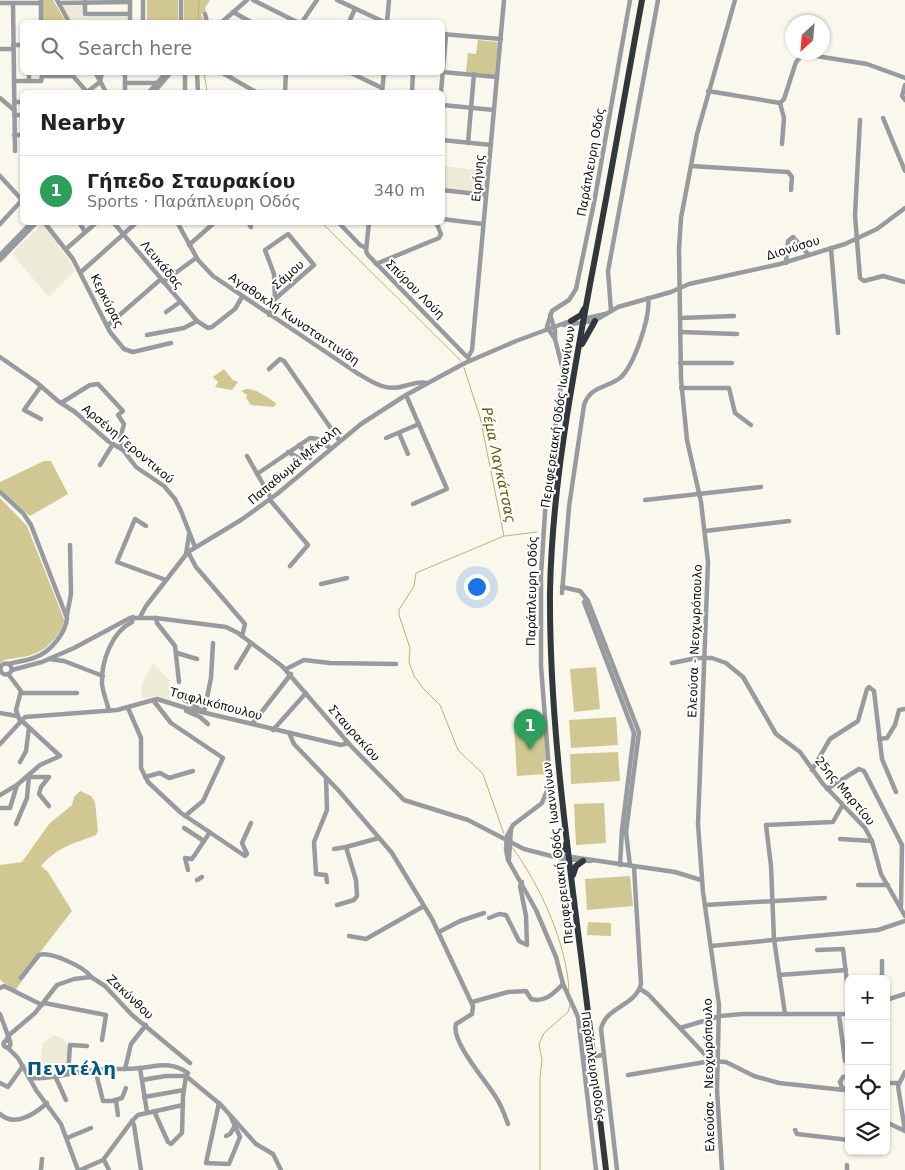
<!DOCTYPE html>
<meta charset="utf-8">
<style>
body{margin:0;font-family:"DejaVu Sans",sans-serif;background:#f2f2f2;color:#222}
.controls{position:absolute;right:15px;bottom:15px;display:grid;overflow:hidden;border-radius:8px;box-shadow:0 1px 4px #0004}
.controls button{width:45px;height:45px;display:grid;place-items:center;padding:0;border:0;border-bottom:1px solid #e0e0e0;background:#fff;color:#222;font:25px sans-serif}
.compass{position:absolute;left:785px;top:15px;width:45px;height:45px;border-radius:50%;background:#fff;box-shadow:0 1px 4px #0004;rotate:206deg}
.you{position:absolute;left:476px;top:586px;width:18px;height:18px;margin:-12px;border:4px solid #fff;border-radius:50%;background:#1a73e8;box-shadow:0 0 0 8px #1a73e833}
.badge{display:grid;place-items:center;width:32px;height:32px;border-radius:50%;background:#2e5e7d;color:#fff;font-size:16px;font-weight:700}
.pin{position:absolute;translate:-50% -41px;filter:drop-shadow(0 1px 2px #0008)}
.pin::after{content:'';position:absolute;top:26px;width:18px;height:15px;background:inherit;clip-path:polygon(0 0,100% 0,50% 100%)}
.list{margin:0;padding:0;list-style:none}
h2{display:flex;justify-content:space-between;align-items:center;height:65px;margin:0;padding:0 20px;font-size:21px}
h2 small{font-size:16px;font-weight:400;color:#767676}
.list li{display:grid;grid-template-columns:32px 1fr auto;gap:15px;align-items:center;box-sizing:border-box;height:70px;padding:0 20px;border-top:1px solid #e0e0e0}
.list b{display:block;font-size:19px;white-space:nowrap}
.list p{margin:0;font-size:16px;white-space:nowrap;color:#767676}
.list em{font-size:16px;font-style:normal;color:#767676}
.icon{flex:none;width:28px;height:28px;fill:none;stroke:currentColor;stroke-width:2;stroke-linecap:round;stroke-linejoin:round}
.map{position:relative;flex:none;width:905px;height:1170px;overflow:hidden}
.search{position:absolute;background:#fff;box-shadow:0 1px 4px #0004;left:20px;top:20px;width:425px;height:55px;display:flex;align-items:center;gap:12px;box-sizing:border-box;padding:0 18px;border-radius:8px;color:#767676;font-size:19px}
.panel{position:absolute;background:#fff;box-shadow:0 1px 4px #0004;left:20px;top:90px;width:425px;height:135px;border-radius:8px}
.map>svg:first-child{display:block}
.built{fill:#edead8}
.green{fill:#d1c792}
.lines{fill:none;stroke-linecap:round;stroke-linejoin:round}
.stream{stroke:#bfb26d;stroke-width:1}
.minor{stroke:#979b9f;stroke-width:4.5}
.highway{stroke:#30383e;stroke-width:6}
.highway-bridge{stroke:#30383e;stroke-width:6}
.labels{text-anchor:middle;stroke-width:4;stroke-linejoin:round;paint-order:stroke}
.street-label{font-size:12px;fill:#0d0c09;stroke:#fff}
.water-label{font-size:14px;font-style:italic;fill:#655700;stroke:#fff}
.district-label{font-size:18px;font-weight:bold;letter-spacing:1px;fill:#005983;stroke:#fff}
</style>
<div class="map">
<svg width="905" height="1170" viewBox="0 0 905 1170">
<rect width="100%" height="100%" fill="#faf8ec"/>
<!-- built -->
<g class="built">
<path d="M83,5V17H128V22H72L63,6Z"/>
<path d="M443,166L486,171L484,193L443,188Z"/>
<path d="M42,224L60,243L58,246L68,258L75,271L49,297L12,254Z"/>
<path d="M153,663L169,680L170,701L154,696L146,699L141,697L142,684Z"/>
<path d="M54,1035L62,1038L68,1046L67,1072L63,1073L41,1065L42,1044Z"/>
</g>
<!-- green -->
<g class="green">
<path d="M43,0H53L66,22H43Z"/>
<rect x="147" y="0" width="31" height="22"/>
<path d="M184,0H210L205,8L206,12L201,14L204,22H184Z"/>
<path d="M478,40L498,42L495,75L466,72L468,53L476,54Z"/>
<path d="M224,369L232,379L238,382L232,390L215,387L218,382L213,377Z"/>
<path d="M246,389C257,389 266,397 276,403L274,407L251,405L246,398L247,395L241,391Z"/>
<path d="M44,461H51L68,494L30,516L0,489V482Z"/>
<path d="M0,498L27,526L64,619C64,627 60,631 56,637C39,657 28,656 4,660L0,664Z"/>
<path d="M596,667L600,709L574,712L570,669Z"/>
<path d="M616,717L618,745L571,748L569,720Z"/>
<path d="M544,725L547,774L517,776L514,727Z"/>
<path d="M618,752L620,781L571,784L570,754Z"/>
<path d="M80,791L91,796L95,802L98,831L96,835C76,843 58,846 41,866L48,872L72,911L20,978L22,981L15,991L0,980V865L22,862L49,824L72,805L74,797Z"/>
<path d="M604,803L606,843L576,845L574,804Z"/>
<path d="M630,876L633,906L587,910L585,879Z"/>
<path d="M588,922L611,923V936L587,935Z"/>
</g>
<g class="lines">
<!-- stream -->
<g class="stream">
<path d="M198,22L199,0"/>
<path d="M204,72L207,92"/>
<path d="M321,222L461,361"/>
<path d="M464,368L480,417L504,536L416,573L414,586L399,610V615L410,648L409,662L414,676L423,688L440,705L458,750L483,774L504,834"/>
<path d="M505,536L537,532"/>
<path d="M512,847C540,885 567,944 569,991"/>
<path d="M540,1170V1077L542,1060L539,1044L544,1033L568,1012L570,1005"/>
</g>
<!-- minor -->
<g class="minor">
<path d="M57,0L69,22"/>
<path d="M253,0L297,22"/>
<path d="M337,0L384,22"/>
<path d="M41,1V22"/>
<path d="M85,2V14H130"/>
<path d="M0,3H41"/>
<path d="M13,3L15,151"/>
<path d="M59,3L130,2"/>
<path d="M233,12L251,22"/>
<path d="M205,14L207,22"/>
<path d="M130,22V0"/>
<path d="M143,22V0"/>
<path d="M181,22V0"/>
<path d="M222,22L247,0"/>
<path d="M302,22L317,0"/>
<path d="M349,22L355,9"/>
<path d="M387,22L389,0"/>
<path d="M442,34L501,39"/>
<path d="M13,45H22"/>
<path d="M0,49H13"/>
<path d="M29,72V81"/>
<path d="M95,72L106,92"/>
<path d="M125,72V92"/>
<path d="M185,72V92"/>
<path d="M197,72L198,92"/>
<path d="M221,72L256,92"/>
<path d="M349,72L382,88"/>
<path d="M442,72L497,77"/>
<path d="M14,81H41L42,76H73L87,92"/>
<path d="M125,83H158"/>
<path d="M905,85L902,96L905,100"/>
<path d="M708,91L780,103L784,99L796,62L803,54L867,64L905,78"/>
<path d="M87,92L100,82L102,72"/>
<path d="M149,92L167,72"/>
<path d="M154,92L171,72"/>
<path d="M285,92L286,72"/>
<path d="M382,92L384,72"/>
<path d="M412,92L413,72"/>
<path d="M441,92L446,35"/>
<path d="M0,98L14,110"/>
<path d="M14,102H22"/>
<path d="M780,103L784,118L782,144"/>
<path d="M442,105L494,110"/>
<path d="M14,115H22"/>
<path d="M883,118L905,171"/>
<path d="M860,120L855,215L860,278L864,281L883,276L905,282"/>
<path d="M14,135H22"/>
<path d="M442,140L491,145"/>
<path d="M468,143L474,74"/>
<path d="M691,166L788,172L792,177L791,190"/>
<path d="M0,176L22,200"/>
<path d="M442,190L486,195"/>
<path d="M442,219L483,224"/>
<path d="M44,222L73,259L110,332L124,349L133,352L171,343"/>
<path d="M79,222L85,232"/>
<path d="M113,222L197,321L208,328L212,327L235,309L242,297"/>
<path d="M177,222L198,260L213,276L357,373C372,382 386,392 404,386C413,384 418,381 427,383"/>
<path d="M248,222L251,227"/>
<path d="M338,222L360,245L366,248"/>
<path d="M369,222L366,251L368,255L470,360"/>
<path d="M0,224L22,200"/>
<path d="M189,245L215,222"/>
<path d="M831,248L838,333"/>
<path d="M66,249L97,222"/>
<path d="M0,255L32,222"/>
<path d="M0,260L37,222"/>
<path d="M786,263L788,241L793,237L808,254"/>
<path d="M376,264L439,238L441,234L436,222"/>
<path d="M81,272L137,222"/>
<path d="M163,282L196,258"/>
<path d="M611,311L608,271L658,0"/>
<path d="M166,312L180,302"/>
<path d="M269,315L275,299L314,265L288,234L265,250L274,274L275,299"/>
<path d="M550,315L555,330V339"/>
<path d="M680,318L734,316"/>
<path d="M583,319L605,314"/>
<path d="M564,325L594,321L618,307L671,292L689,284L780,264L845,244L877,229L905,208"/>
<path d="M107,326L161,279"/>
<path d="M680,332L737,334"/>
<path d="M147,335L184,328L197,321"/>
<path d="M0,357L36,382L58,401L75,412L108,441L123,450L136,467L164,486L175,499L181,511L195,547"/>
<path d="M468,357L472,350L504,0"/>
<path d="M680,363H732"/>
<path d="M269,369L280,359L284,361L339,440"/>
<path d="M681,388H729L735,413L751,425"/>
<path d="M406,395L447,489L413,504"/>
<path d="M61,403L90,385L98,384L123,411L118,415L124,424L120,439L122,449"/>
<path d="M41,419L24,410L41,386"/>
<path d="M399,433L408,454"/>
<path d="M386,438L419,424"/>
<path d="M299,445L310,458"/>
<path d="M288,452L299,458L310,457"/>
<path d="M247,456L271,498"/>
<path d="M100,465L113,444"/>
<path d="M257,474L310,438L318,439L330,448"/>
<path d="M0,492L23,513L31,525L67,618C66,633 50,652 36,657C28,661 18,661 9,664"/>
<path d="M270,500L308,545L290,566"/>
<path d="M645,500L761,487"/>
<path d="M146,526L135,519L117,562L166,580"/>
<path d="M705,531L789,521"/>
<path d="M188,552L196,567L245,624L242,636"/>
<path d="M186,554L189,535"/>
<path d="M321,584L347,578"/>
<path d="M562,587L580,591L588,601L639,732L626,832L630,866"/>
<path d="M562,593L569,507L584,405C590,386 607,388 620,378C634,366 651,316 648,298"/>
<path d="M586,600L584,602L634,733L622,830L620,865"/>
<path d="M67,615L71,594L70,545"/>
<path d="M140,617L146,606L188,552L241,520L277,494L361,424L406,395L465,363L516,341L573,320"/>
<path d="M156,618L157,623L175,646L179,682"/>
<path d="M177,653L197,659"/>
<path d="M49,659L64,661L103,676"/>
<path d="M672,663L697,658H712L726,663L743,677L776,734L800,752L823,784L865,828L872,841L881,874L905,916"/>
<circle cx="6" cy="669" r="5.5"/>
<path d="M236,668L251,643"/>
<path d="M286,669L304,660L330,663L396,664"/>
<path d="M12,670L42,662L74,648L130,618H156L226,627L238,633L282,666L351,746L404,800L468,820L524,849L563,859L591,861"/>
<path d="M8,674L21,691L16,710L20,721"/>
<path d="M21,693H77"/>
<path d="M180,697L204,712L211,678L213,643"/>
<path d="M153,700L171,723L223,758L203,801L185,816"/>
<path d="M128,708L141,738V768L148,782L181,813L245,856L247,854L242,843L251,823"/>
<path d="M109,711C107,702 103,693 102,684C101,661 112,632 132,622L133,617"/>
<path d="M186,711L200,717L208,724"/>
<path d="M0,713L17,716"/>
<path d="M253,723L291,674"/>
<path d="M273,730L306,693"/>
<path d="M290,735L294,744L339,791L392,853L432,919L473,1006L472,1014L456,1024C450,1041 488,1083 497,1099C502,1107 505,1116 508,1124"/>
<path d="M879,739L887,738L895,725L899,710L905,709"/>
<path d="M0,744L25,717L117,710L157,699L189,709L341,745L348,743"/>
<path d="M20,762L26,751L29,728"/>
<path d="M812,770L830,739L858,721L867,689L869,687L874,691L882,759L896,792"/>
<path d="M29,777H49L41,787L39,794L49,806"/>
<path d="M145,777L160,773L169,778L193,771"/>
<path d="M326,778L327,810L314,842L316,874L326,875L327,882"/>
<path d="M827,789L859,769L864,771L902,845L901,906"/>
<path d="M0,795L17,785L40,765L60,756L21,720"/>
<path d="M0,808H10L17,785"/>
<path d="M16,824L27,798L29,775"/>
<path d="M184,828L204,841"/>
<path d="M840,839L872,841"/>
<path d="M334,849L346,847"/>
<path d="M558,855L675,872L701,880"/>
<path d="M509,859L511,829"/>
<path d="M188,870L185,858L192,859L210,832"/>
<path d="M197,880L202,877"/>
<path d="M858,885H888"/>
<path d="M337,905L354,900L357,896L356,880L346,847L379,838"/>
<path d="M705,905L825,898"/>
<path d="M489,918L499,914L506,915L519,941L527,945L526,916L520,886L522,882"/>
<path d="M439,932L460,921L484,913"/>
<path d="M349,936L366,939L424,906"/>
<path d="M711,946L878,930L905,921"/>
<path d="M817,950L843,949L849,999"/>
<path d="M779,975L846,970"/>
<path d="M21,978L39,955C50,951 85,967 91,977"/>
<path d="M882,979V961"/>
<path d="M0,988L4,986L42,1005"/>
<path d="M640,989L648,994L711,1061L726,1062L754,1076L779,1083L844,1090"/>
<path d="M886,1000L905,994"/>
<path d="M472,1002L508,992L526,991L531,999C545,1003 554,993 563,984"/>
<path d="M44,1003L106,1015L102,1040"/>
<path d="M0,1014L10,1041"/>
<path d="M785,1014L774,939L771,866L766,825L833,822L842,806"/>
<path d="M839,1015L845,1061L849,1063"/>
<path d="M680,1028L720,1016L742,1014H849"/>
<circle cx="7" cy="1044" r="3.5"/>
<path d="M6,1041L8,1036L35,1013L57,985L74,979L91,977L105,986L132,1015L190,1063"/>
<path d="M7,1047L18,1058L36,1090L61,1124L78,1170"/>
<path d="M583,1058L603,1055"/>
<path d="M140,1068L147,1112"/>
<path d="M95,1069L103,1101H112L122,1098L126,1088"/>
<path d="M125,1069L131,1044L146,1025"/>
<path d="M68,1074L70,1045L87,1046"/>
<path d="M628,1075L711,1061"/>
<path d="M849,1076L843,1077L840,1082L842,1088L849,1090"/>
<path d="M29,1078C52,1080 71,1072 94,1070C109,1068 125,1070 140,1068C159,1066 171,1061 188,1073L186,1076L221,1105L256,1144L273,1154L281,1170"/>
<path d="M56,1078L66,1100"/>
<path d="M142,1080L166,1076H186L183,1096L182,1133L171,1144L168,1142L154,1111"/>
<path d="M0,1083L8,1087L23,1066"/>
<path d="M886,1083H899"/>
<path d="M144,1097L184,1090"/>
<path d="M116,1101L118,1115"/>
<path d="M219,1103L206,1163L229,1164L240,1137L231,1117"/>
<path d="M0,1114C14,1127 34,1115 47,1103"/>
<path d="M132,1121L138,1115L183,1105"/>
<path d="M886,1122L905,1131"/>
<path d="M795,1130L797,1134L849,1140"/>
<path d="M905,1131L898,1086L905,1072"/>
<path d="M226,1136L230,1134L235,1126"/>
<path d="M67,1138L91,1128"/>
<path d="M104,1160L109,1170"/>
<path d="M41,1170L42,1159"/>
<path d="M80,1170L103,1160L132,1121L134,1125L141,1170"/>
<path d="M596,1170L578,1017L563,984L556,957L536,910L508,860L506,849L507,836L513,825L542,803L550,783L541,666V575L546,497L563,370L555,339L547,327L552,311L569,300L576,289L594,203L630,0"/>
<path d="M617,1170L601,1029C606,1006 635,1007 641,984L634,867"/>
<path d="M722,1170L717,1090L719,1005L703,892L698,824L708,562L701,502L687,440L681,379L679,249L681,218L697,134L735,0"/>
<path d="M847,1170V1165"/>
</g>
<!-- highway -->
<g class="highway">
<path d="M571,321L581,315L584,309"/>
<path d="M582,344L595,321"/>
<path d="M557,855L563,850L567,842"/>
<path d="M573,875L576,866L583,861"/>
<path d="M593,1055C576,901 549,747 550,592C552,486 572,382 591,279C609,186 625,93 642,0"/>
<path d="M593,1060L606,1170"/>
</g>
<!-- highway-bridge -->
<path class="highway-bridge" d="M593,1055V1060"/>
</g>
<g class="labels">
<!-- street labels -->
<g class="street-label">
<text transform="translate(591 162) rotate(-80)" y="4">Παράπλευρη Οδός</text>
<text transform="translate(478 178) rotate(-85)" y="4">Ειρήνης</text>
<text transform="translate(793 248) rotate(-17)" y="4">Διονύσου</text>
<text transform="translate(162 265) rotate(50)" y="4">Λευκάδας</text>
<text transform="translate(288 275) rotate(-41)" y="4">Σάμου</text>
<text transform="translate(415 289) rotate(45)" y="4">Σπύρου Λούη</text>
<text transform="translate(107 301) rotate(63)" y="4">Κερκύρας</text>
<text transform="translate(294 319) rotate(34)" y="4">Αγαθοκλή Κωνσταντινίδη</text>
<text transform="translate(558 417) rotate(-82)" y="4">Περιφερειακή Οδός Ιωαννίνων</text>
<text transform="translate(128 444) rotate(40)" y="4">Αρσένη Γεροντικού</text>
<text transform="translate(294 465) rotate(-40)" y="4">Παπαθωμά Μέκαλη</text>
<text transform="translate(532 591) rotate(-89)" y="4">Παράπλευρη Οδός</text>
<text transform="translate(695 641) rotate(-88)" y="4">Ελεούσα - Νεοχωρόπουλο</text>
<text transform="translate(216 704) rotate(15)" y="4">Τσιφλικόπουλου</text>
<text transform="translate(354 733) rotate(48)" y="4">Σταυρακίου</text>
<text transform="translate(845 791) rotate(50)" y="4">25ης Μαρτίου</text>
<text transform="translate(558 853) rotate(-97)" y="4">Περιφερειακή Οδός Ιωαννίνων</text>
<text transform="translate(130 997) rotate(43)" y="4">Ζακύνθου</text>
<text transform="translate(593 1066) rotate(82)" y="4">Παράπλευρη Οδός</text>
<text transform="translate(709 1075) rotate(-91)" y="4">Ελεούσα - Νεοχωρόπουλο</text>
</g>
<!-- water labels -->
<g class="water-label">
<text transform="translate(499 465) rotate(78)" y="5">Ρέμα Λαγκάτσας</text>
</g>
<!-- district labels -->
<g class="district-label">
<text x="72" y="1075">Πεντέλη</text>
</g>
</g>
</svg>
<div class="controls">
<button>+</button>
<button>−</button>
<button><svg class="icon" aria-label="locate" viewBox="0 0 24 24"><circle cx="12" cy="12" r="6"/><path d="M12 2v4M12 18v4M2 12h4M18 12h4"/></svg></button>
<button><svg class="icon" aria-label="layers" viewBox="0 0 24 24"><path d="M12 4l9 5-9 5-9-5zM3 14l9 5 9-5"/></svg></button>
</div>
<svg class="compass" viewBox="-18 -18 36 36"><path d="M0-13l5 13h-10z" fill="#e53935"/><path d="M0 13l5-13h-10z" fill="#767676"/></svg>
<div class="you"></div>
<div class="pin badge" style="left:530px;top:750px;background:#2e9e5b">1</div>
<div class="search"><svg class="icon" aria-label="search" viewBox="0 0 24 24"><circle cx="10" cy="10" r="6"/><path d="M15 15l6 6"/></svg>Search here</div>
<section class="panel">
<h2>Nearby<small></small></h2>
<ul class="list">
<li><span class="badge" style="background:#2e9e5b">1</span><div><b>Γήπεδο Σταυρακίου</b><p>Sports · Παράπλευρη Οδός</p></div><em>340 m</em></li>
</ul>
</section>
</div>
